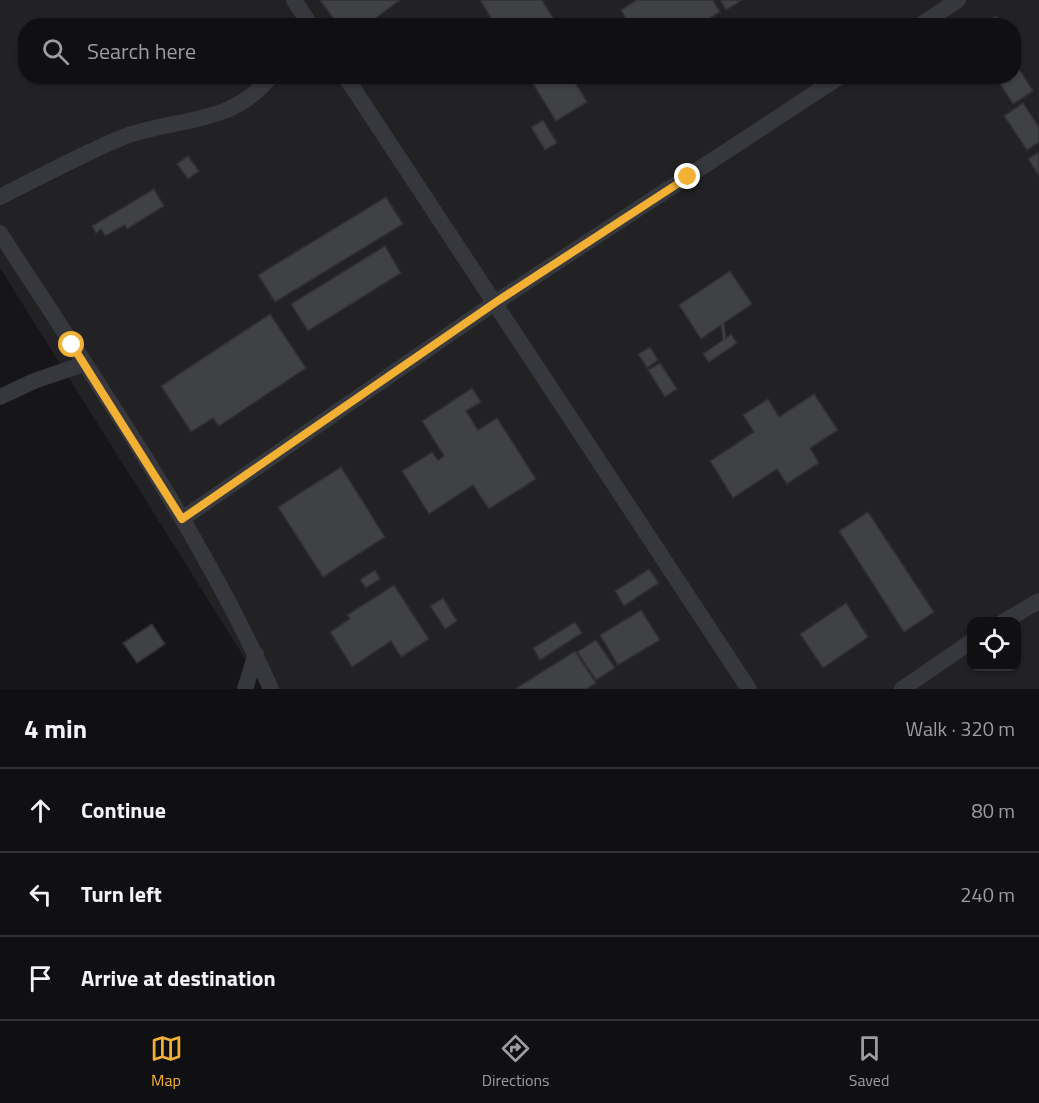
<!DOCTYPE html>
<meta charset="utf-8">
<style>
body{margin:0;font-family:"Titillium Web",sans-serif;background:#1e1e20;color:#f1f3f6}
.controls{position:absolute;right:18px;bottom:18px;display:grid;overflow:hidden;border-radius:12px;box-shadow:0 2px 4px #0004}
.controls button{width:54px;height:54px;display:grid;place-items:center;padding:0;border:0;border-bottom:2px solid #303032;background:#101012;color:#f1f3f6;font:30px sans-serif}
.stop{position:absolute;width:18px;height:18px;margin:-14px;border:4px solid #f2b134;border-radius:50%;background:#fff}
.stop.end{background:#f2b134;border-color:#fff;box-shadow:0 2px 6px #0008}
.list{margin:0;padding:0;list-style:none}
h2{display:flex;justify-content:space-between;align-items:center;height:78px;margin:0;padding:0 24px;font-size:26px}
h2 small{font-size:20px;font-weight:400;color:#9c9d9f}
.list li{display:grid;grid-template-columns:39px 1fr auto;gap:18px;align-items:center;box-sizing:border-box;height:84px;padding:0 24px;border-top:2px solid #303032}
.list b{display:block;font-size:22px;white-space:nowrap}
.list em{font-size:20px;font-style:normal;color:#9c9d9f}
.icon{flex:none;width:33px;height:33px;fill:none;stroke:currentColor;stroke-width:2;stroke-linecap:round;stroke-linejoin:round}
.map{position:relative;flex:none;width:1039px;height:689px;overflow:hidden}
.search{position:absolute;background:#101012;box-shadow:0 2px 4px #0004;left:18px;right:18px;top:18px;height:66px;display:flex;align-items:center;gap:15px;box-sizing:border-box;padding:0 21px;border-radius:24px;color:#9c9d9f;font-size:22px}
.sheet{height:330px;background:#101012}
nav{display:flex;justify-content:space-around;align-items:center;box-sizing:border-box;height:84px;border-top:2px solid #303032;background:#101012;font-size:16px;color:#9c9d9f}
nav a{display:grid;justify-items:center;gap:3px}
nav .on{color:#f2b134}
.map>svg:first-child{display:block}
.built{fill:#222225;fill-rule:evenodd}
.building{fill:#404145;stroke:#303034;stroke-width:1.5}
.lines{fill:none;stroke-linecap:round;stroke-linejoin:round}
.street{stroke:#37383d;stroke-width:16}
.route{stroke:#f2b134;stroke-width:8}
</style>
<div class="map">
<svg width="1039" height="689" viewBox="0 0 1039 689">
<rect width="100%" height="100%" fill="#161618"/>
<!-- built -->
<path class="built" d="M0,0H1039V689H264L0,268ZM26,26H1014V76H26ZM972,622H1016V666H972Z"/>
<!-- building -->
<g class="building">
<path d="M320,0H400L365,26H339Z"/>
<path d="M480,0H542L558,26H496Z"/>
<path d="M637,0H713L720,12L697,26H630L621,10Z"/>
<path d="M720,0H742L726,10Z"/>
<path d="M996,16L1002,26H981Z"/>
<path d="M1014,61L1033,91L1013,104L995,76H1014Z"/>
<path d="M528,76H571L587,102L556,121Z"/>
<path d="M1023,103L1039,127V142L1027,150L1004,116Z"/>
<path d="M543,120L557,143L545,150L531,127Z"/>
<path d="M1039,152V176L1028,159Z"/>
<path d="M188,156L199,171L188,179L177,164Z"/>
<path d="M154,189L164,206L127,229L125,225L105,236L101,229L96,233L92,226Z"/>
<path d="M386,197L403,224L275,302L258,275Z"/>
<path d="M385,246L401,273L308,331L291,304Z"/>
<path d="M730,271L752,304L724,323L726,338L731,334L737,343L709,362L703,354L723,340L721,325L701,339L679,305Z"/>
<path d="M270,314L306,368L219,426L213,418L191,432L161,386Z"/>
<path d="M650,347L658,360L647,368L638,354Z"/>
<path d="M660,363L677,389L665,397L648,370Z"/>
<path d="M472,388L481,402L466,411L478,430L497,418L536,479L489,509L473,485L429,514L402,471L432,452L438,460L444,456L422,421Z"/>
<path d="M814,394L838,430L810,448L819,463L787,484L777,469L733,498L710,461L754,432L743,415L768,399L779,417Z"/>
<path d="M341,467L385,537L323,577L278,507Z"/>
<path d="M868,512L934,612L904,632L839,531Z"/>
<path d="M649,569L659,583L624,606L615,591Z"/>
<path d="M375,570L380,579L366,588L360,580Z"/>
<path d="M394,585L429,639L401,657L391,641L352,667L330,632L350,619L347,615Z"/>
<path d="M443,598L457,621L445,629L430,606Z"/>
<path d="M846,603L868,637L823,668L800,634Z"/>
<path d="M641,610L660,640L618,665L600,635Z"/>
<path d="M575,622L582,633L540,660L533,648Z"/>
<path d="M152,624L165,644L137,663L123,643Z"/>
<path d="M596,640L615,668L596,680L577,652Z"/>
<path d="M575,651L596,683L586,689H515Z"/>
</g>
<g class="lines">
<!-- street -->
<g class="street">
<path d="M294,0L311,26"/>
<path d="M919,26L958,0"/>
<path d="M345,76L749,689"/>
<path d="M0,197C40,177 80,155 121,138C173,117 232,127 271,76"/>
<path d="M0,233C96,382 199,528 271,689"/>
<path d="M0,397L34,381L84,364"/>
<path d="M182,519L496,302L841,76"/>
<path d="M1003,622L1039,601"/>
<path d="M245,689L256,654"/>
<path d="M902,689L972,641"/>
</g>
</g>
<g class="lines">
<!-- route -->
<path class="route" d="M72,345L182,519L496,302L688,177"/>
</g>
</svg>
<div class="controls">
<button><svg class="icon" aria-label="locate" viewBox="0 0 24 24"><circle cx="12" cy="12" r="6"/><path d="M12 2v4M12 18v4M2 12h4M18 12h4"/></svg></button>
</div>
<div class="stop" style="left:72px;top:345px"></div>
<div class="stop end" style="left:688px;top:177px"></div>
<div class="search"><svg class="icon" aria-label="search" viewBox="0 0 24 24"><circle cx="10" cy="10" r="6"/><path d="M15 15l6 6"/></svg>Search here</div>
</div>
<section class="sheet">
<h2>4 min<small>Walk · 320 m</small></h2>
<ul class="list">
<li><svg class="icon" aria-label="ahead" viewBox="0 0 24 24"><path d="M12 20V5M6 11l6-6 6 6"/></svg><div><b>Continue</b></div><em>80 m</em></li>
<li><svg class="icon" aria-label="left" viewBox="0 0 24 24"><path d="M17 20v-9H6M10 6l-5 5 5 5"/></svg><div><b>Turn left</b></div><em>240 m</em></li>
<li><svg class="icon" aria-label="arrive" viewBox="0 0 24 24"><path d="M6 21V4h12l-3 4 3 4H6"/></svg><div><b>Arrive at destination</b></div></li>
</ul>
</section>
<nav>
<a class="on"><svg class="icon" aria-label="map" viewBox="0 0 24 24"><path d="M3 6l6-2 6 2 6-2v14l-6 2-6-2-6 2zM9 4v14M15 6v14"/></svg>Map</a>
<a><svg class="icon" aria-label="directions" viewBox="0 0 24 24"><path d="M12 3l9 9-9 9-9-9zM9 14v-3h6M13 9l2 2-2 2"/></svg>Directions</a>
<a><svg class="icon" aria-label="saved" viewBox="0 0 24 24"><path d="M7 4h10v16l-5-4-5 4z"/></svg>Saved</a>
</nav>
